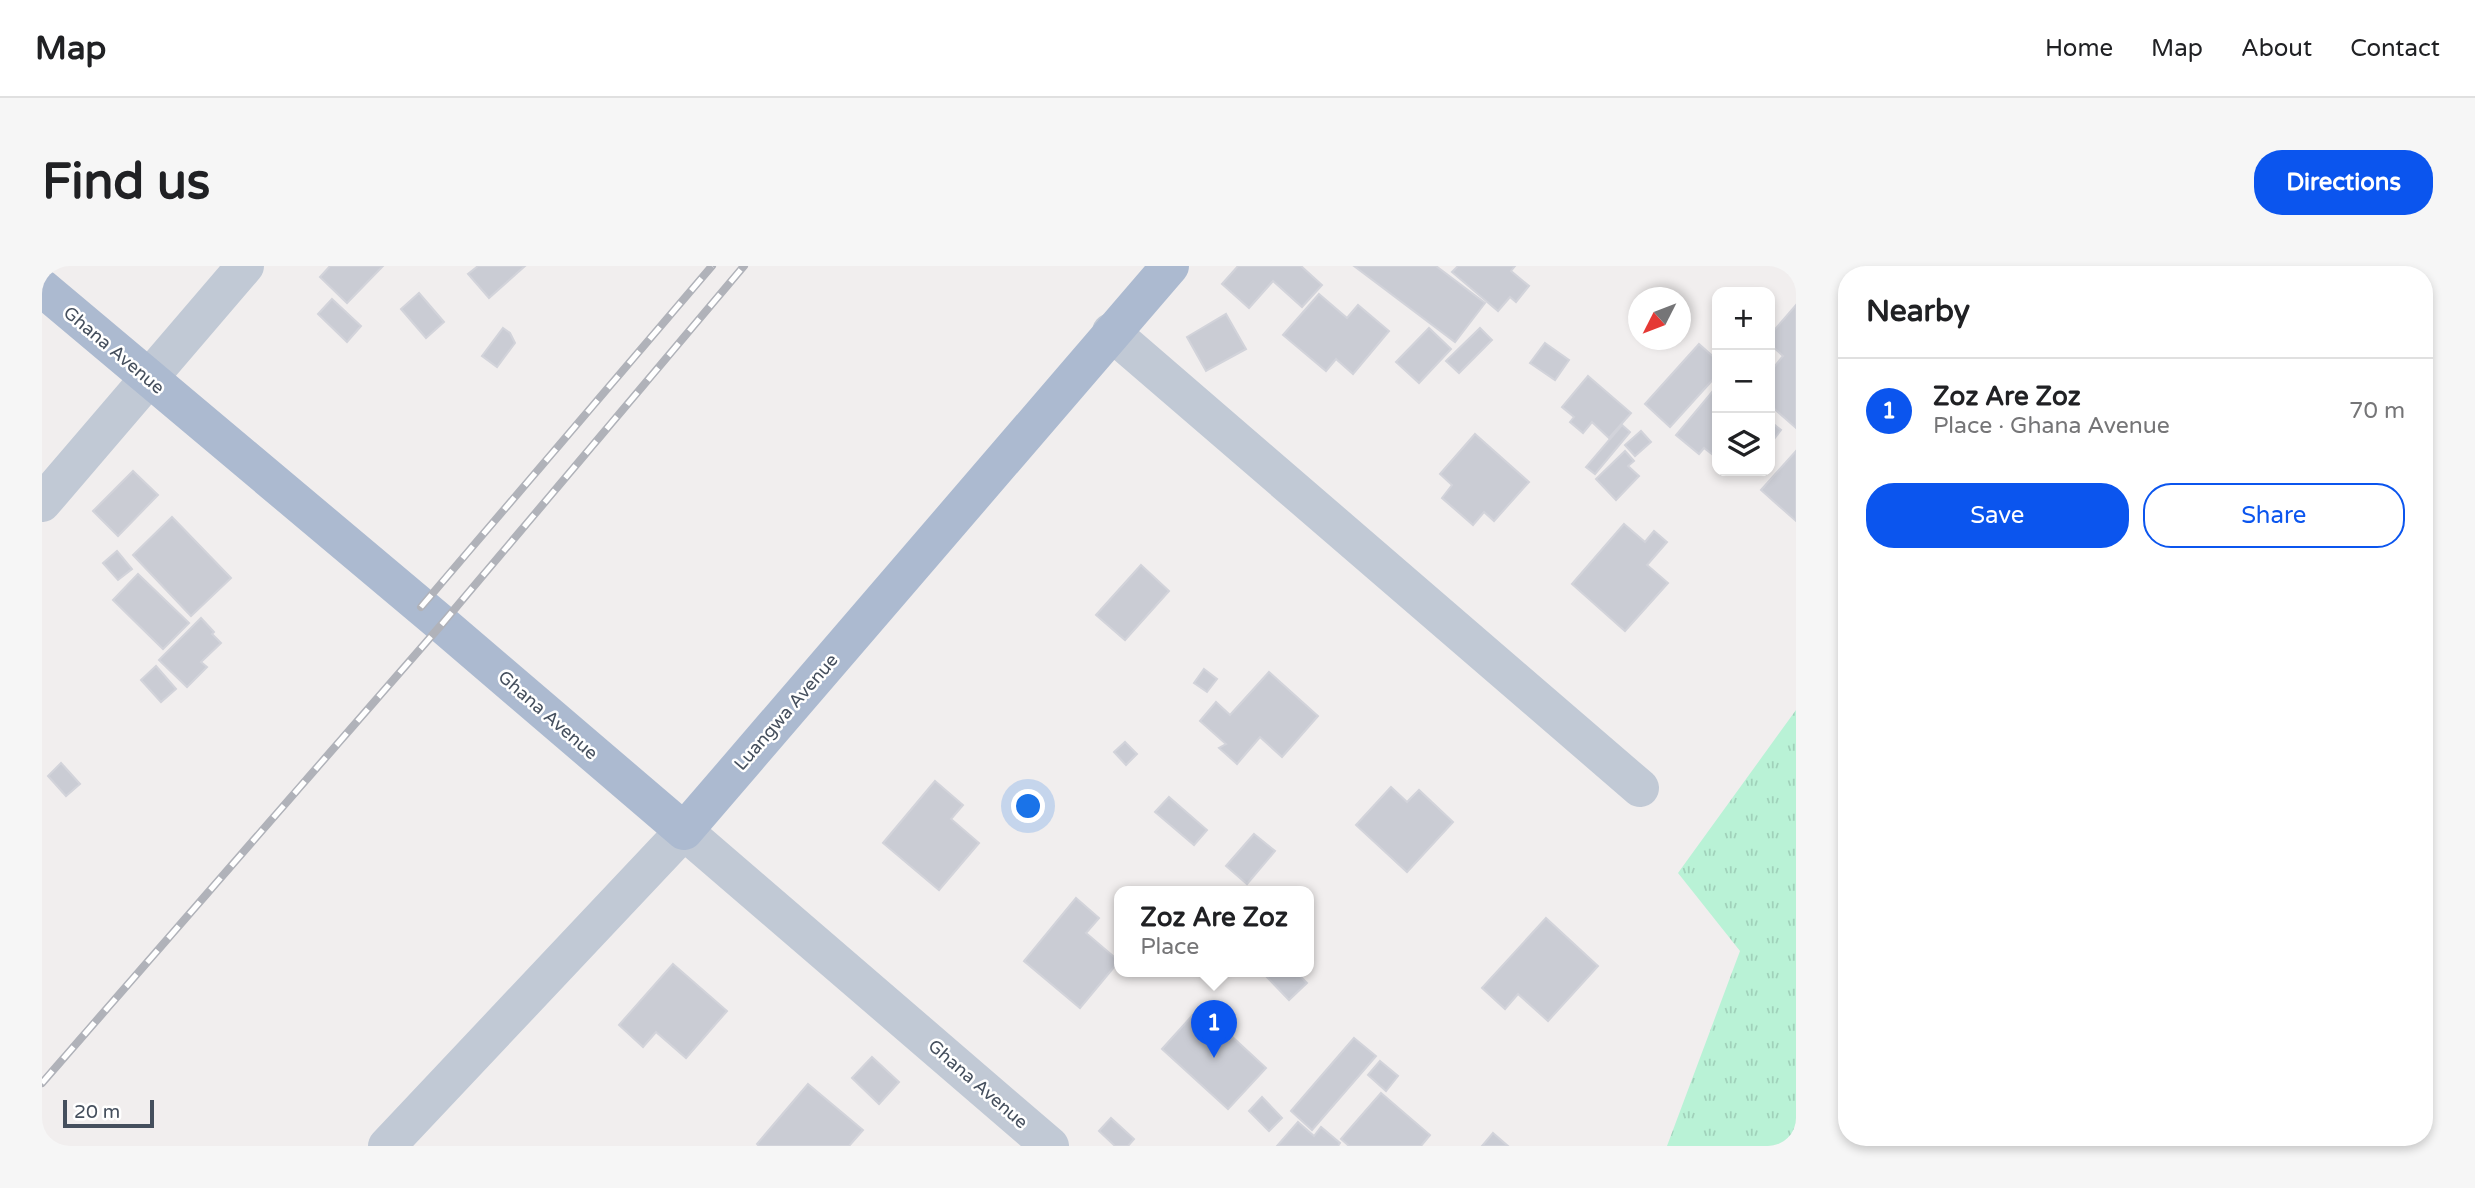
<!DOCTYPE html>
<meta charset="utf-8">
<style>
body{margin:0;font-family:"Varela Round",sans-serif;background:#f6f6f6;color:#202124}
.controls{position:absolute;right:21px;top:21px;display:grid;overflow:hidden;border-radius:14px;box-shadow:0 4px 10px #0003}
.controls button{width:63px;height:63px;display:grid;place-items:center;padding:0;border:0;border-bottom:2px solid #e0e0e0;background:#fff;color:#202124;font:35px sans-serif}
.compass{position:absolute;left:1586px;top:21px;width:63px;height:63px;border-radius:50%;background:#fff;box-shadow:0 4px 10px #0003;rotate:228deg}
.scale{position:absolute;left:21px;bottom:18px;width:91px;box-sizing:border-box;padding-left:7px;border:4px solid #454f5d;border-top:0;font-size:19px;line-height:24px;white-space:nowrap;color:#454f5d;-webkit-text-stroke:5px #fff;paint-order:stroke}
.you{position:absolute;left:987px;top:541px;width:24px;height:24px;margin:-18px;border:5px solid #fff;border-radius:50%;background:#1a73e8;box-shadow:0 0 0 10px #1a73e833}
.badge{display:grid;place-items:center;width:46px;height:46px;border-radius:50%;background:#0b55ee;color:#fff;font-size:23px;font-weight:700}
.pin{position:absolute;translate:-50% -58px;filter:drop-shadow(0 2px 4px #0008)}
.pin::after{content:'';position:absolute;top:37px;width:24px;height:21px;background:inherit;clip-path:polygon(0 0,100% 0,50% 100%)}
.popup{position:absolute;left:1072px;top:620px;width:200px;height:91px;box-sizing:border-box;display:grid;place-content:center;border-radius:14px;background:#fff;filter:drop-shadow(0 2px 5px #0005);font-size:23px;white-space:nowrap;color:#757577}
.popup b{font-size:26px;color:#202124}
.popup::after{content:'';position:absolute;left:50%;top:100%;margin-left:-14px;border:14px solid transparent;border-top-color:#fff}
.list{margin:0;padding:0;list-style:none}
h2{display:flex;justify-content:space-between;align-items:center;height:91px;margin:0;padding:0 28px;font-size:30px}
h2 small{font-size:23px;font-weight:400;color:#757577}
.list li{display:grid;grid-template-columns:46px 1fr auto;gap:21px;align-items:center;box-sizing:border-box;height:105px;padding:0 28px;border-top:2px solid #e0e0e0}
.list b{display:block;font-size:26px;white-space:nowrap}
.list p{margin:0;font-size:23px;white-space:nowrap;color:#757577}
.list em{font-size:23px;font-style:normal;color:#757577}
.actions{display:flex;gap:14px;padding:21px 28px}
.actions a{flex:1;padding:16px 0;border:2px solid #0b55ee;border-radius:28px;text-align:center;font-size:24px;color:#0b55ee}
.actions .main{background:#0b55ee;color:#fff}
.icon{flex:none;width:38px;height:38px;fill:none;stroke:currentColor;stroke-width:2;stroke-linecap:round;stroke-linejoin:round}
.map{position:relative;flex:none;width:1754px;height:880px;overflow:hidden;border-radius:28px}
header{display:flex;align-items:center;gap:42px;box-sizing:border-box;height:98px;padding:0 35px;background:#fff;border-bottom:2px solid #e0e0e0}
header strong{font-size:33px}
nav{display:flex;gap:38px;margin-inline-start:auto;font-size:24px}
.intro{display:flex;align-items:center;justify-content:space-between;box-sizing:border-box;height:168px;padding:0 42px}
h1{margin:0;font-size:49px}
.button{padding:18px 32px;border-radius:28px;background:#0b55ee;color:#fff;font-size:24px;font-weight:700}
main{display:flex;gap:42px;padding:0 42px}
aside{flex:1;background:#fff;border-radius:28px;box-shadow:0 4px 10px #0003}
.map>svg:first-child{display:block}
.grass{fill:url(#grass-tufts)}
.building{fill:#caccd4;stroke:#d2d3da;stroke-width:2}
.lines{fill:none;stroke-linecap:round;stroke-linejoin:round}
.minor{stroke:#c1c9d5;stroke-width:38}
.major{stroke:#acbad0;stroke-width:38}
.rail-casing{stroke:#b0b2b9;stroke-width:8}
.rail{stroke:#fff;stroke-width:5;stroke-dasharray:16;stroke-linecap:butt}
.labels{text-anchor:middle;stroke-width:5;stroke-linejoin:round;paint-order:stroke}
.street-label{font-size:18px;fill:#454f5d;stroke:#fff}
</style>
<header>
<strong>Map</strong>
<nav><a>Home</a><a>Map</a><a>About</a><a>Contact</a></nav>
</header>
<div class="intro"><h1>Find us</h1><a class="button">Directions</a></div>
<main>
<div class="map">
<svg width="1754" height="880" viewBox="0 0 1754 880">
<defs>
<pattern id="grass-tufts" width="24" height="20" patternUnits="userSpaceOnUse" patternTransform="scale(1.75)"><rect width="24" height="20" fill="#b9f2d6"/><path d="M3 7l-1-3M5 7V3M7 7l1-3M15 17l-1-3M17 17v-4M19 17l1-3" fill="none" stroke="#a0d1ba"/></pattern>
</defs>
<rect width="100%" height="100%" fill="#f1eeee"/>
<!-- grass -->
<path class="grass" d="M1754,444V880H1625L1698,685L1636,607Z"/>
<!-- building -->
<g class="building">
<path d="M288,0H341L305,37L278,11Z"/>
<path d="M436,0H483L447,32L426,8Z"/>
<path d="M1196,0H1259L1280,19L1260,41L1231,15L1207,42L1180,18Z"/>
<path d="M1312,0H1394L1443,37L1413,76Z"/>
<path d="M1416,0H1473L1469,5L1487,20L1474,36L1468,31L1456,45L1410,6Z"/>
<path d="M377,27L402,56L384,72L359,43Z"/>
<path d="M1277,28L1305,52L1316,39L1347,65L1311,108L1294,93L1284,105L1241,69Z"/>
<path d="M290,33L319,60L305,76L276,48Z"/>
<path d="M1754,39V162L1728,139V106L1741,90L1728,78V69Z"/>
<path d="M1184,48L1204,83L1164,105L1145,71Z"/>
<path d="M461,62L468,67L473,77L455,101L440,90Z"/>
<path d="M1387,62L1409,83L1377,117L1354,96Z"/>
<path d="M1438,62L1450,74L1417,107L1404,95Z"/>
<path d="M1503,77L1527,94L1513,114L1488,97Z"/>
<path d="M1657,78L1675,94V109L1628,161L1603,138Z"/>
<path d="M1546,110L1589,147L1567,172L1550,156L1541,167L1528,156L1532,151L1520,141Z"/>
<path d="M1675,120V192L1662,182L1657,188L1634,169Z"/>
<path d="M1728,155L1739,164L1728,178Z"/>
<path d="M1580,159L1588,166L1553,208L1544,201Z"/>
<path d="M1599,165L1609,176L1593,190L1583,179Z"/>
<path d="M1433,168L1487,216L1452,255L1442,246L1431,259L1400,232L1410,219L1398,208Z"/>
<path d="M1583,185L1592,195L1586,200L1597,210L1574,234L1554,213Z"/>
<path d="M1754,185V255L1719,224Z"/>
<path d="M91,205L116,229L76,270L51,245Z"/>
<path d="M130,251L189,312L149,350L91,289Z"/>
<path d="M1582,258L1603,276L1612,265L1625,276L1605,299L1626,317L1583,365L1530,318Z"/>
<path d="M75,285L90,303L76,314L61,297Z"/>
<path d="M1099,299L1127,325L1083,374L1054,349Z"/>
<path d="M96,308L147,357L121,383L71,334Z"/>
<path d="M159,352L172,366L170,368L179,377L159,396L165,401L145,421L117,394Z"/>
<path d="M114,400L134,423L119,436L99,414Z"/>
<path d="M1162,403L1175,413L1165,426L1152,417Z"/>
<path d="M1227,406L1276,450L1240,491L1218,471L1195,498L1177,482L1184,478L1158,455L1174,436L1188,449Z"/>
<path d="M1083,476L1095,488L1084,499L1072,486Z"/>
<path d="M19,497L38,518L24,530L6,510Z"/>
<path d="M893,515L921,539L909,553L937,577L897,624L841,577Z"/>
<path d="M1349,521L1365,536L1377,524L1411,556L1365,606L1314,559Z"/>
<path d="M1127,531L1165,564L1152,579L1113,546Z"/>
<path d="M1212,568L1233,585L1205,618L1184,600Z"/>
<path d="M1034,632L1057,652L1044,667L1077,695L1038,742L982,695Z"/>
<path d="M1504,652L1556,700L1506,755L1476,728L1463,743L1440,722Z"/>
<path d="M631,698L685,745L644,792L614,766L601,781L577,759Z"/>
<path d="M1220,706H1254L1265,717L1247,734Z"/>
<path d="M1158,741L1224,802L1186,843L1120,783Z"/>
<path d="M1312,772L1334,790L1270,864L1249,845Z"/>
<path d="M830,791L857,816L837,838L810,812Z"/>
<path d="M1338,795L1356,810L1344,825L1326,809Z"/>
<path d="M766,818L821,864L807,880H717L715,878Z"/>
<path d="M1339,827L1388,869L1379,880H1307L1299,873Z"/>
<path d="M1220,831L1240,852L1227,865L1207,845Z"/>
<path d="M1069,852L1092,873L1086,880H1073L1057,865Z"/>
<path d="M1256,856L1272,870L1279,861L1298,877L1296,880H1235Z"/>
<path d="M1451,867L1466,880H1440Z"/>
</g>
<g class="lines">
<!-- minor -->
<g class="minor">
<path d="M1069,66L1598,522"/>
<path d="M0,237L203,0"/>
<path d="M345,880L642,565L1008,880"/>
</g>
<!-- major -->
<path class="major" d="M0,22L400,358L642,565L1128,0"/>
<!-- rail casing -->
<g class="rail-casing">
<g id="rail">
<path d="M379,341L670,0"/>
<path d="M0,817L400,358L702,0"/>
</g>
</g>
<!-- rail -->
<use href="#rail" class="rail"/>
</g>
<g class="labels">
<!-- street labels -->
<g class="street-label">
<text transform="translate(72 84) rotate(40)" y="6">Ghana Avenue</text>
<text transform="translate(744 446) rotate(-49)" y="6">Luangwa Avenue</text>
<text transform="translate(506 449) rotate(41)" y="6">Ghana Avenue</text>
<text transform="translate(936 818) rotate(41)" y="6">Ghana Avenue</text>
</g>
</g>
</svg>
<div class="controls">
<button>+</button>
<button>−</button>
<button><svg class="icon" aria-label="layers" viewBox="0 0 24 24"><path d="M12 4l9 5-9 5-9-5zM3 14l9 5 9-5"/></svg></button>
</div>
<svg class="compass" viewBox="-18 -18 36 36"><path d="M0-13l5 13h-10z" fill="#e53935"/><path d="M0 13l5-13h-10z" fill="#757577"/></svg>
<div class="scale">20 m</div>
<div class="you"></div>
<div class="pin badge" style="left:1172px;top:792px">1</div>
<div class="popup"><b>Zoz Are Zoz</b>Place</div>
</div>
<aside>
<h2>Nearby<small></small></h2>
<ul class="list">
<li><span class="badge">1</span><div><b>Zoz Are Zoz</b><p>Place · Ghana Avenue</p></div><em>70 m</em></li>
</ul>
<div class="actions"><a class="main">Save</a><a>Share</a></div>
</aside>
</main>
